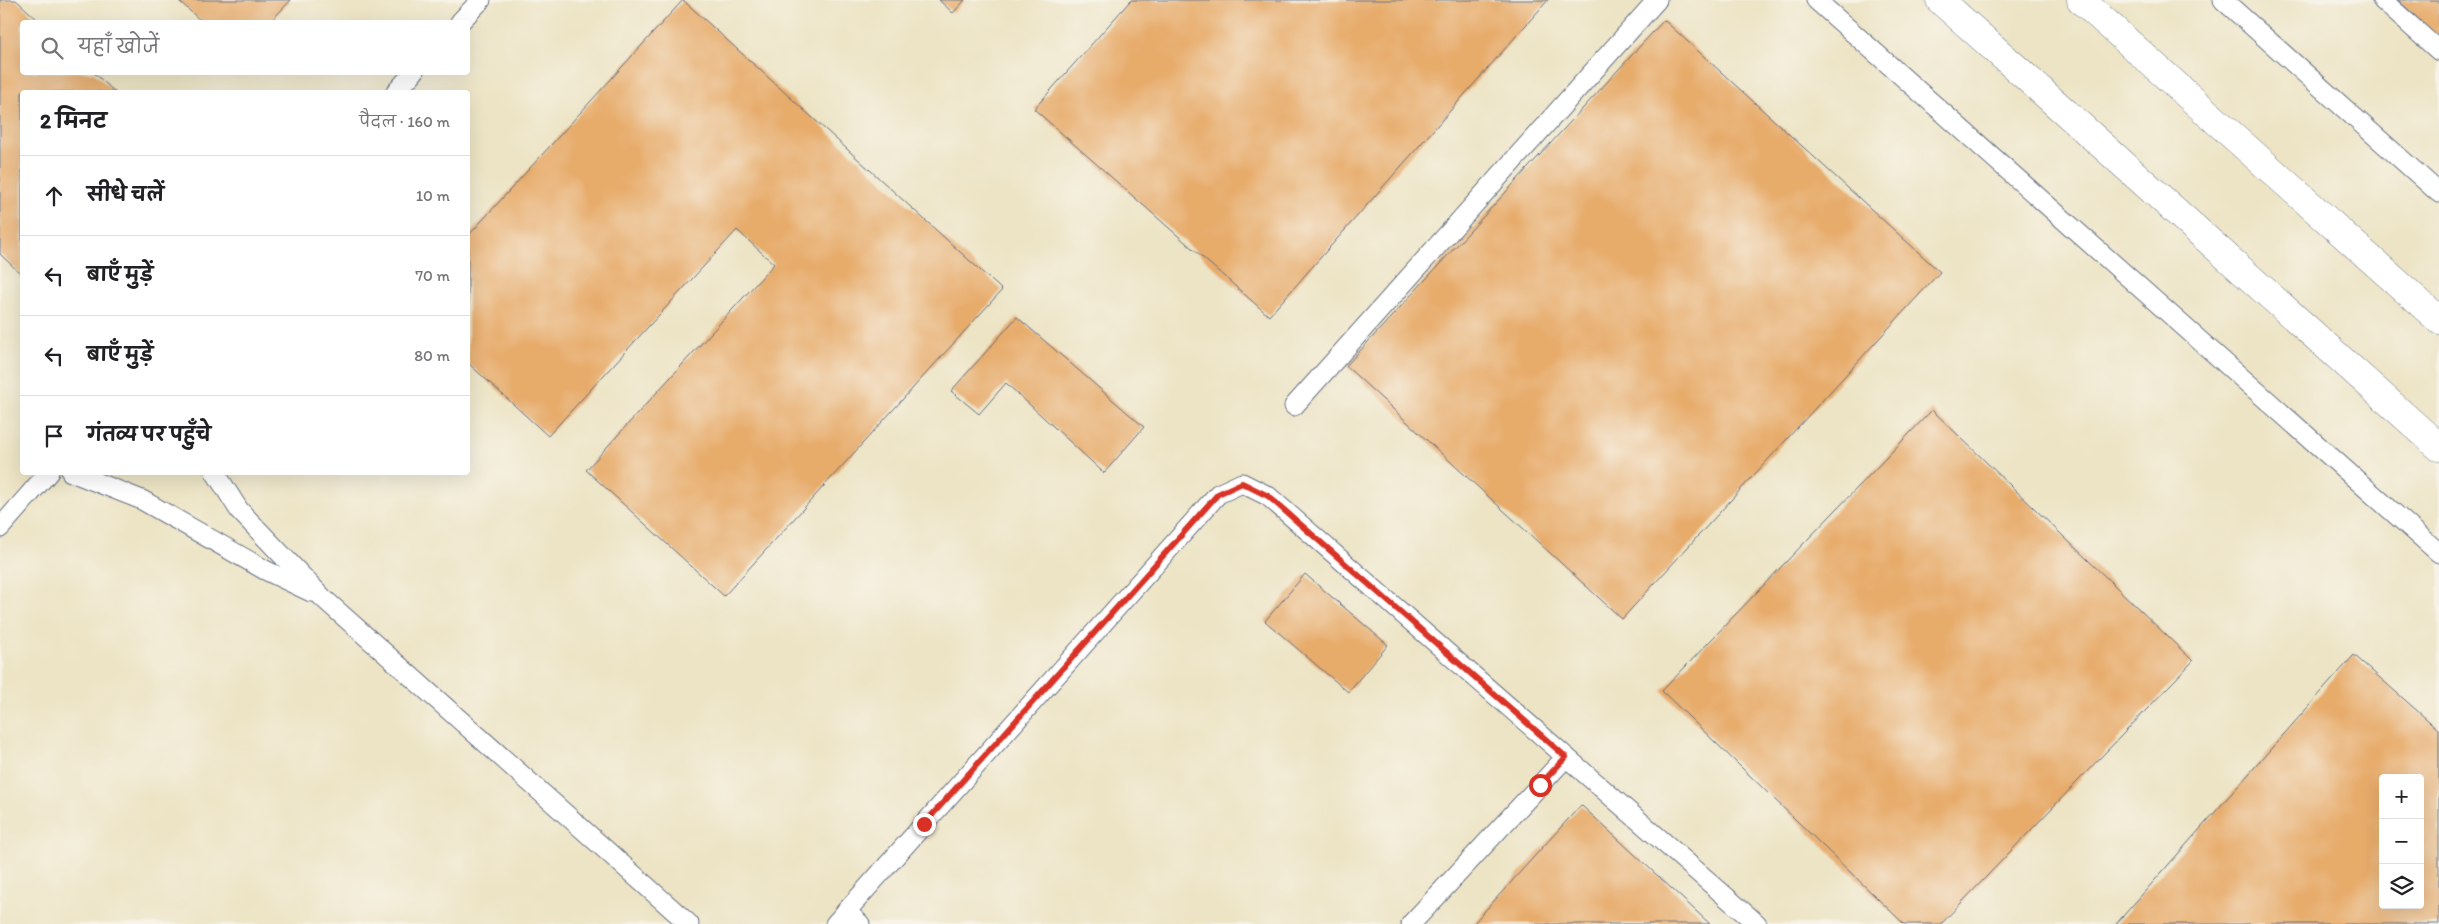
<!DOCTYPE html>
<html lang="hi">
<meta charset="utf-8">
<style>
body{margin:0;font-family:Itim,"Playpen Sans Deva",sans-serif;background:#f6f6f6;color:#202124}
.controls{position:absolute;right:15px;bottom:15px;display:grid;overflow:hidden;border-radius:5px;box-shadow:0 5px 20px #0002}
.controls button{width:45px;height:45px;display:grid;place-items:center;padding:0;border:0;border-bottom:1px solid #e0e0e0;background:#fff;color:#202124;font:25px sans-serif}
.stop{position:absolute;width:15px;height:15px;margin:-11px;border:4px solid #d93025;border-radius:50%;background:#fff}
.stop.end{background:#d93025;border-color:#fff;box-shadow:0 1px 5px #0008}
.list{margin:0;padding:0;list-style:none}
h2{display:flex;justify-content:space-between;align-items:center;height:65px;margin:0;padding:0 20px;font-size:21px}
h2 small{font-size:16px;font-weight:400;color:#757577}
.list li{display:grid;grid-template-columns:32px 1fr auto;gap:15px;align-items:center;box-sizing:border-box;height:80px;padding:0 20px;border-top:1px solid #e0e0e0}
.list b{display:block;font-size:19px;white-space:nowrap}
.list em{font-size:16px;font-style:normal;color:#757577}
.icon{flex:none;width:28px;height:28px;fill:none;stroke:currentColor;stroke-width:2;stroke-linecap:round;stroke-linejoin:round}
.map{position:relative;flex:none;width:2439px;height:924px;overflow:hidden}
.search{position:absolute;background:#fff;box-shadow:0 5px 20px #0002;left:20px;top:20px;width:450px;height:55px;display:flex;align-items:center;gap:12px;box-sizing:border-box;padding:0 18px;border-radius:5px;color:#757577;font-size:19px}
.panel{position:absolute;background:#fff;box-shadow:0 5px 20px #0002;left:20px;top:90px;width:450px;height:385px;border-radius:5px}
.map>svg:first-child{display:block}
.building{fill:#e7ab6b;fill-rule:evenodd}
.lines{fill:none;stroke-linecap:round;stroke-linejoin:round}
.lane-casing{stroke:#646e82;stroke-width:21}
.secondary-casing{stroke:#646e82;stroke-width:29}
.lane{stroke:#fff;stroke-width:19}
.secondary{stroke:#fff;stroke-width:28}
.route{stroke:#d93025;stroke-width:6}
</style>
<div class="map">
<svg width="2439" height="924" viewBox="0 0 2439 924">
<rect width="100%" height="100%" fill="#f7f3e8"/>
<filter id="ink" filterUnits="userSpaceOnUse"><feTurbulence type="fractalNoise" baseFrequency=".02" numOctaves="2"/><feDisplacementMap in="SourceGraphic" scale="10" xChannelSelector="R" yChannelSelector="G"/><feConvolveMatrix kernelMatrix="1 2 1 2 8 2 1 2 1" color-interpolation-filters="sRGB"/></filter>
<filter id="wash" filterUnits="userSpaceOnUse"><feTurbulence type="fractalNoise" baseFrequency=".0096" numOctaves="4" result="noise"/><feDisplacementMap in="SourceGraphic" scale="20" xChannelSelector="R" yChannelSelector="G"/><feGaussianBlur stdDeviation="1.12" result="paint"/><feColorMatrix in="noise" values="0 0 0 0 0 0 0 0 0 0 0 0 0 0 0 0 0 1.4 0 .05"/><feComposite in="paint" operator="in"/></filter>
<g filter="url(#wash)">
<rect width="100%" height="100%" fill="#ede4c5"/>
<g id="blocks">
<!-- building -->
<g class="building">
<path d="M0,0H16L40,22H22V72H93L115,92H22V275L0,254Z"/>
<path d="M178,0H291L270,22H202Z"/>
<path d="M683,0L1002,290L724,596L586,470L774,264L737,230L548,436L468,363V236Z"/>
<path d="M939,0H965L953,13Z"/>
<path d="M1131,0H1548L1269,316L1034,109Z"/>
<path d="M2398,0H2439V38Z"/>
<path d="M1664,20L1940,272L1622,619L1346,366Z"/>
<path d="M1017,317L1144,427L1104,473L1006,383L979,414L951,391Z"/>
<path d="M1932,410L2193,661L1941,924H1904L1662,691Z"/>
<path d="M1305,574L1388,645L1348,692L1265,621Z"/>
<path d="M2354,655L2439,730V924H2116ZM2383,778H2420V905H2383Z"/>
<path d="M1581,805L1710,924H1473Z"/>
</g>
</g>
</g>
<g filter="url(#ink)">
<use href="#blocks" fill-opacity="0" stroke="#646e82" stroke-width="1"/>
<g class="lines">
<!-- lane casing -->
<g class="lane-casing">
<g id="lane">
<path d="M1816,0L2439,553"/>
<path d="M2223,0L2439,193"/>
<path d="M2382,0L2439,51"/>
<path d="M460,22L481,0"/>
<path d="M396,92L414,72"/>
<path d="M1294,406L1657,0"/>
<path d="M71,472L142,500L265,570L311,592"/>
<path d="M215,472L239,510L323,598L689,924"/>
<path d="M0,528L49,472"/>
<path d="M846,911L860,924"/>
<path d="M835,924L1218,494L1242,483L1268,496L1757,924"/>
<path d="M1411,924L1566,757"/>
</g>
</g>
<!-- secondary casing -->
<g class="secondary-casing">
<g id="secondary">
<path d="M1940,0L2439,447"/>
<path d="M2081,0L2439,320"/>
</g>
</g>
<!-- lane -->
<use href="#lane" class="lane"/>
<!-- secondary -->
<use href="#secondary" class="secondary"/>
</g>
</g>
<g class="lines" filter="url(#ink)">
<!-- route -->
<path class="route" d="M924,824L1218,494L1242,483L1268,496L1566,757L1540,785"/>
</g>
</svg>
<div class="controls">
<button>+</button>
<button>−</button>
<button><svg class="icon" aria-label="layers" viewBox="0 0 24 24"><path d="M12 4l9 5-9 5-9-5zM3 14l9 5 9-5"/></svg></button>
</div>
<div class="stop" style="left:1540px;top:785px"></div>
<div class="stop end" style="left:924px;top:824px"></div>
<div class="search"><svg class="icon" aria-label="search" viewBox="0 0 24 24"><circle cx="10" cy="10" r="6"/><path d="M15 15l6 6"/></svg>यहाँ खोजें</div>
<section class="panel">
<h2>2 मिनट<small>पैदल · 160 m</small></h2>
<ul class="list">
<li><svg class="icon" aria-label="ahead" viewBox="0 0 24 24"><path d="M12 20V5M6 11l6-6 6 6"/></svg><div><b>सीधे चलें</b></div><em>10 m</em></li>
<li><svg class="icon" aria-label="left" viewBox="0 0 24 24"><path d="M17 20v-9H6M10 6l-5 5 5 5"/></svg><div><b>बाएँ मुड़ें</b></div><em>70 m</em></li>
<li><svg class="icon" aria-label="left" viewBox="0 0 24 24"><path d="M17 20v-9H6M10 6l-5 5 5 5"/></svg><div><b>बाएँ मुड़ें</b></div><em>80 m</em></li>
<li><svg class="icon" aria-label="arrive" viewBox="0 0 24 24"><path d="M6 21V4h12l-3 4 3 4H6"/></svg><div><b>गंतव्य पर पहुँचे</b></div></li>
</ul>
</section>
</div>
